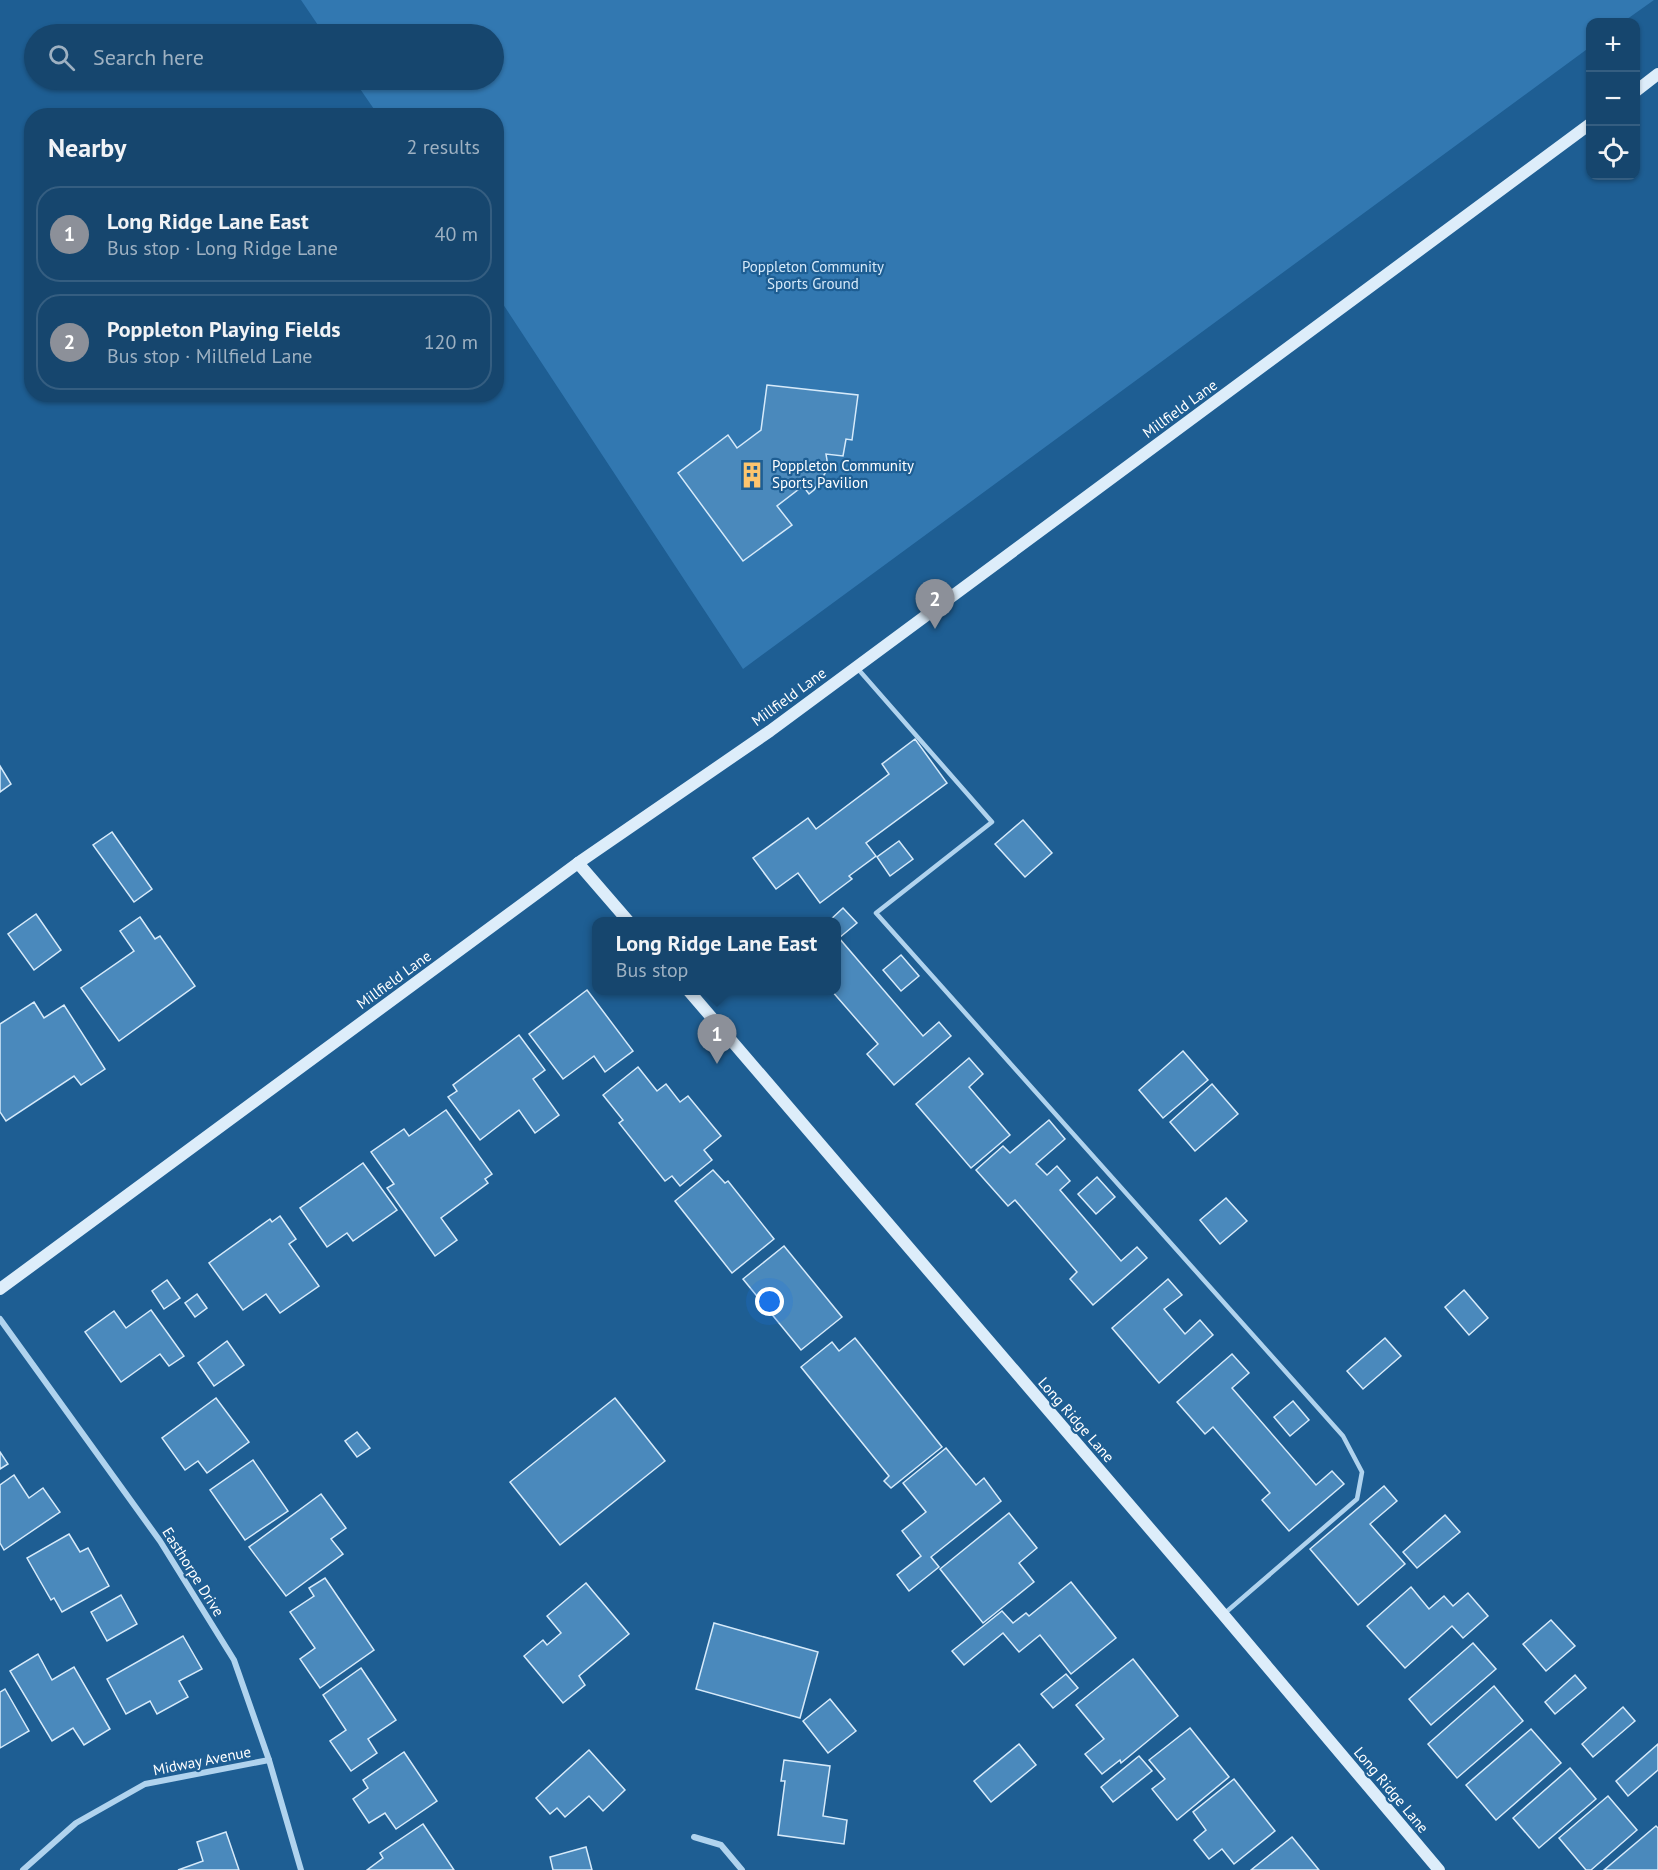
<!DOCTYPE html>
<meta charset="utf-8">
<style>
body{margin:0;font-family:"PT Sans",sans-serif;background:#1f4d73;color:#f1f3f6}
.controls{position:absolute;right:18px;top:18px;display:grid;overflow:hidden;border-radius:12px;box-shadow:0 2px 4px #0004}
.controls button{width:54px;height:54px;display:grid;place-items:center;padding:0;border:0;border-bottom:2px solid #355e81;background:#16466e;color:#f1f3f6;font:30px sans-serif}
.you{position:absolute;left:770px;top:1302px;width:21px;height:21px;margin:-15px;border:4px solid #fff;border-radius:50%;background:#1a73e8;box-shadow:0 0 0 9px #1a73e833}
.badge{display:grid;place-items:center;width:39px;height:39px;border-radius:50%;background:#8c9099;color:#fff;font-size:20px;font-weight:700}
.pin{position:absolute;translate:-50% -50px;filter:drop-shadow(0 2px 3px #0008)}
.pin::after{content:'';position:absolute;top:32px;width:21px;height:18px;background:inherit;clip-path:polygon(0 0,100% 0,50% 100%)}
.popup{position:absolute;left:592px;top:917px;width:249px;height:78px;box-sizing:border-box;display:grid;place-content:center;border-radius:12px;background:#16466e;filter:drop-shadow(0 2px 4px #0005);font-size:20px;white-space:nowrap;color:#9eb1c2}
.popup b{font-size:22px;color:#f1f3f6}
.popup::after{content:'';position:absolute;left:50%;top:100%;margin-left:-12px;border:12px solid transparent;border-top-color:#16466e}
.list{margin:0;padding:0;list-style:none}
h2{display:flex;justify-content:space-between;align-items:center;height:78px;margin:0;padding:0 24px;font-size:26px}
h2 small{font-size:20px;font-weight:400;color:#9eb1c2}
.list li{display:grid;grid-template-columns:39px 1fr auto;gap:18px;align-items:center;box-sizing:border-box;height:96px;margin:0 12px 12px;padding:0 12px;border:2px solid #355e81;border-radius:24px}
.list b{display:block;font-size:22px;white-space:nowrap}
.list p{margin:0;font-size:20px;white-space:nowrap;color:#9eb1c2}
.list em{font-size:20px;font-style:normal;color:#9eb1c2}
.icon{flex:none;width:33px;height:33px;fill:none;stroke:currentColor;stroke-width:2;stroke-linecap:round;stroke-linejoin:round}
.map{position:relative;flex:none;width:1658px;height:1870px;overflow:hidden}
.search{position:absolute;background:#16466e;box-shadow:0 2px 4px #0004;left:24px;top:24px;width:480px;height:66px;display:flex;align-items:center;gap:15px;box-sizing:border-box;padding:0 21px;border-radius:33px;color:#9eb1c2;font-size:22px}
.panel{position:absolute;background:#16466e;box-shadow:0 2px 4px #0004;left:24px;top:108px;width:480px;height:294px;border-radius:24px}
.map>svg:first-child{display:block}
.green{fill:#3278b1}
.building{fill:#4a89bc;stroke:#d6eafa;stroke-width:1.5}
.lines{fill:none;stroke-linecap:round;stroke-linejoin:round}
.lane{stroke:#b0d3ee;stroke-width:4.5}
.street{stroke:#b0d3ee;stroke-width:6}
.secondary{stroke:#ddedfa;stroke-width:12}
.labels{text-anchor:middle;stroke-width:4.5;stroke-linejoin:round;paint-order:stroke}
.park-label{font-size:15px;fill:#d6eafa;stroke:#1e5e93}
.street-label{font-size:15px;fill:#fff;stroke:#1e5e93}
.poi-label{font-size:15px;fill:#fff;stroke:#1e5e93;text-anchor:start}
</style>
<div class="map">
<svg width="1658" height="1870" viewBox="0 0 1658 1870">
<rect width="100%" height="100%" fill="#1e5e93"/>
<!-- green -->
<path class="green" d="M301,0H1654L1623,22H1590V47L743,669L497,295L496,116L378,115L354,80H494V34H324Z"/>
<!-- building -->
<g class="building">
<path d="M767,385L858,395L852,440L846,439L843,456L826,454L827,460L826,472L814,490L809,494L803,486L777,506L792,525L743,561L678,473L728,435L737,448L761,430Z"/>
<path d="M915,739L947,783L866,843L876,856L849,876L852,879L820,903L798,873L776,889L753,858L808,818L816,829L889,774L882,764Z"/>
<path d="M0,766L11,784L0,792Z"/>
<path d="M1023,820L1052,853L1025,877L995,844Z"/>
<path d="M112,832L152,889L134,902L93,845Z"/>
<path d="M899,841L913,859L890,876L877,857Z"/>
<path d="M843,908L857,923L839,938L923,1036L939,1022L951,1036L894,1085L867,1054L878,1044L831,990H837V922H828Z"/>
<path d="M36,914L61,950L34,970L8,934Z"/>
<path d="M140,917L155,939L160,936L195,986L119,1041L81,988L134,951L120,931Z"/>
<path d="M901,955L919,976L901,991L883,970Z"/>
<path d="M587,990L633,1051L605,1072L594,1056L563,1079L529,1034Z"/>
<path d="M34,1002L44,1018L64,1005L105,1069L81,1085L74,1076L6,1121L0,1112V1024Z"/>
<path d="M519,1035L545,1070L533,1079L559,1115L535,1133L519,1110L480,1140L448,1097L457,1091L453,1085Z"/>
<path d="M1183,1051L1208,1080L1163,1118L1139,1090Z"/>
<path d="M969,1058L983,1074L969,1087L1010,1135L971,1168L916,1104Z"/>
<path d="M638,1067L657,1091L666,1084L680,1102L688,1096L721,1136L704,1150L712,1160L680,1186L672,1176L665,1181L619,1123L623,1120L603,1095Z"/>
<path d="M1212,1084L1238,1114L1195,1151L1170,1122Z"/>
<path d="M446,1110L492,1174L485,1179L488,1183L441,1218L457,1240L435,1256L387,1188L394,1184L371,1152L404,1129L409,1136Z"/>
<path d="M1049,1120L1065,1139L1036,1164L1047,1175L1057,1166L1070,1181L1060,1190L1121,1261L1137,1247L1147,1258L1093,1305L1070,1279L1077,1272L1015,1200L1008,1206L976,1170L1003,1146L1010,1153Z"/>
<path d="M363,1163L397,1210L353,1241L347,1233L327,1247L300,1208Z"/>
<path d="M713,1170L725,1183L728,1181L774,1239L732,1273L675,1201Z"/>
<path d="M1097,1177L1115,1197L1096,1214L1078,1194Z"/>
<path d="M1226,1198L1247,1221L1220,1244L1200,1220Z"/>
<path d="M280,1216L296,1239L289,1244L319,1286L280,1313L266,1294L243,1310L209,1263L270,1219L272,1222Z"/>
<path d="M784,1246L842,1317L801,1350L743,1279Z"/>
<path d="M1168,1279L1182,1295L1164,1309L1185,1334L1200,1320L1213,1335L1159,1383L1112,1328Z"/>
<path d="M167,1280L180,1298L164,1309L152,1291Z"/>
<path d="M1464,1290L1488,1318L1469,1335L1445,1307Z"/>
<path d="M197,1294L207,1308L195,1317L185,1303Z"/>
<path d="M151,1310L184,1356L169,1366L160,1354L121,1382L85,1332L114,1311L126,1328Z"/>
<path d="M855,1338L942,1447L891,1488L884,1481L889,1476L801,1367L832,1342L839,1351Z"/>
<path d="M1385,1338L1401,1356L1363,1389L1347,1371Z"/>
<path d="M227,1341L244,1365L214,1386L198,1363Z"/>
<path d="M1232,1354L1249,1373L1232,1388L1316,1485L1332,1471L1344,1484L1289,1531L1262,1500L1270,1493L1213,1427L1205,1434L1177,1402Z"/>
<path d="M216,1398L249,1442L207,1473L198,1461L185,1470L162,1438Z"/>
<path d="M615,1398L665,1461L560,1545L510,1482Z"/>
<path d="M1293,1401L1309,1420L1290,1436L1274,1417Z"/>
<path d="M357,1432L370,1448L357,1457L345,1441Z"/>
<path d="M946,1448L976,1485L984,1478L1001,1501L931,1557L939,1567L909,1591L897,1575L921,1556L902,1531L926,1512L903,1483Z"/>
<path d="M0,1452L8,1464L0,1469Z"/>
<path d="M253,1460L288,1511L245,1540L210,1490Z"/>
<path d="M14,1475L29,1498L43,1488L60,1512L4,1550L0,1543V1485Z"/>
<path d="M1384,1486L1397,1501L1370,1524L1405,1564L1358,1605L1310,1549Z"/>
<path d="M321,1494L346,1528L331,1539L343,1554L286,1596L249,1547Z"/>
<path d="M1009,1513L1037,1548L1019,1563L1034,1582L983,1623L940,1569Z"/>
<path d="M1445,1515L1460,1532L1417,1568L1403,1552Z"/>
<path d="M69,1534L80,1552L88,1548L109,1586L62,1612L54,1598L51,1600L27,1558Z"/>
<path d="M325,1578L374,1650L320,1688L300,1659L315,1648L290,1612L314,1596L309,1588Z"/>
<path d="M1071,1582L1116,1638L1071,1674L1040,1635L1019,1652L1003,1633L964,1665L952,1651L1002,1611L1013,1623L1026,1613L1029,1616Z"/>
<path d="M586,1583L629,1634L579,1676L585,1685L563,1703L524,1656L543,1640L547,1645L561,1633L547,1616Z"/>
<path d="M1411,1587L1429,1609L1444,1596L1453,1606L1468,1593L1488,1616L1463,1638L1452,1626L1405,1668L1367,1626Z"/>
<path d="M121,1595L137,1624L107,1641L91,1612Z"/>
<path d="M1551,1620L1575,1646L1546,1671L1523,1644Z"/>
<path d="M714,1623L818,1652L800,1718L696,1689Z"/>
<path d="M183,1636L202,1669L179,1681L188,1697L157,1714L150,1701L126,1714L107,1679Z"/>
<path d="M1473,1643L1496,1669L1431,1725L1409,1699Z"/>
<path d="M38,1654L52,1680L74,1667L110,1729L84,1745L73,1728L52,1741L10,1671Z"/>
<path d="M1133,1659L1178,1716L1121,1763L1120,1760L1102,1774L1085,1754L1104,1739L1076,1705Z"/>
<path d="M361,1668L396,1720L368,1739L377,1753L351,1771L330,1741L346,1730L323,1695Z"/>
<path d="M1066,1674L1078,1688L1053,1708L1041,1694Z"/>
<path d="M1575,1675L1586,1688L1555,1714L1545,1702Z"/>
<path d="M1494,1686L1523,1721L1457,1778L1428,1744Z"/>
<path d="M5,1689L29,1731L0,1748V1692Z"/>
<path d="M830,1699L856,1731L828,1753L803,1721Z"/>
<path d="M1623,1707L1635,1721L1593,1757L1582,1744Z"/>
<path d="M1190,1728L1229,1777L1177,1820L1152,1789L1165,1779L1149,1760Z"/>
<path d="M1531,1729L1561,1763L1496,1820L1466,1785Z"/>
<path d="M1019,1744L1036,1765L991,1802L974,1781Z"/>
<path d="M1658,1744V1770L1628,1796L1616,1781Z"/>
<path d="M589,1750L625,1790L603,1811L589,1796L565,1817L557,1808L550,1814L536,1798Z"/>
<path d="M404,1752L437,1801L396,1829L385,1813L369,1823L353,1799L368,1788L363,1780Z"/>
<path d="M1139,1756L1152,1771L1113,1802L1101,1787Z"/>
<path d="M784,1760L830,1766L823,1816L847,1820L844,1844L778,1835L785,1781H781Z"/>
<path d="M1570,1768L1596,1799L1539,1848L1513,1818Z"/>
<path d="M1234,1779L1275,1831L1234,1864L1222,1849L1209,1859L1194,1840L1206,1830L1193,1812Z"/>
<path d="M1608,1796L1637,1830L1591,1870H1586L1559,1838Z"/>
<path d="M423,1824L454,1870H367L383,1858L380,1853Z"/>
<path d="M1656,1826L1658,1828V1870H1604Z"/>
<path d="M226,1832L239,1870H178L203,1861L197,1842Z"/>
<path d="M1292,1837L1319,1870H1251Z"/>
<path d="M586,1847L592,1870H553L550,1857Z"/>
</g>
<g class="lines">
<!-- lane -->
<path class="lane" d="M858,669L992,822L876,913L1343,1436L1362,1472L1357,1499L1225,1613"/>
<!-- street -->
<g class="street">
<path d="M0,1319L160,1541L234,1660L269,1760L301,1870"/>
<path d="M694,1837L721,1845L742,1870"/>
<path d="M23,1870L76,1823L145,1784L269,1760"/>
</g>
<!-- secondary -->
<g class="secondary">
<path d="M1636,91L1658,74"/>
<path d="M578,863L629,922"/>
<path d="M688,990L1205,1593L1439,1870"/>
<path d="M0,1289L578,863L770,731L1590,124"/>
</g>
</g>
<!-- icons -->
<defs>
<g id="building-bare" transform="scale(2.07)"><path d="M-4-6H4V6H1V3H-1V6H-4ZM-2.5-4.3h1.7v1.8h-1.7ZM.8-4.3h1.7v1.8H.8ZM-2.5-1h1.7V.8h-1.7ZM.8-1h1.7V.8H.8Z" fill="#fdc56f" stroke="#1e5e93" stroke-width="2.5" paint-order="stroke"/></g>
</defs>
<g fill-rule="evenodd">
<use href="#building-bare" x="752" y="475"/>
</g>
<g class="labels">
<!-- park labels -->
<g class="park-label">
<text x="813" y="272">Poppleton Community<tspan x="813" dy="17">Sports Ground</tspan></text>
</g>
<!-- street labels -->
<g class="street-label">
<text transform="translate(1180 409) rotate(-36)" y="5">Millfield Lane</text>
<text transform="translate(789 697) rotate(-36)" y="5">Millfield Lane</text>
<text transform="translate(394 980) rotate(-36)" y="5">Millfield Lane</text>
<text transform="translate(1076 1420) rotate(49)" y="5">Long Ridge Lane</text>
<text transform="translate(193 1572) rotate(58)" y="5">Easthorpe Drive</text>
<text transform="translate(202 1761) rotate(-11)" y="5">Midway Avenue</text>
<text transform="translate(1391 1790) rotate(50)" y="5">Long Ridge Lane</text>
</g>
<!-- poi labels -->
<g class="poi-label">
<text x="772" y="471">Poppleton Community<tspan x="772" dy="17">Sports Pavilion</tspan></text>
</g>
</g>
</svg>
<div class="controls">
<button>+</button>
<button>−</button>
<button><svg class="icon" aria-label="locate" viewBox="0 0 24 24"><circle cx="12" cy="12" r="6"/><path d="M12 2v4M12 18v4M2 12h4M18 12h4"/></svg></button>
</div>
<div class="you"></div>
<div class="pin badge" style="left:717px;top:1064px">1</div>
<div class="popup"><b>Long Ridge Lane East</b>Bus stop</div>
<div class="pin badge" style="left:935px;top:629px">2</div>
<div class="search"><svg class="icon" aria-label="search" viewBox="0 0 24 24"><circle cx="10" cy="10" r="6"/><path d="M15 15l6 6"/></svg>Search here</div>
<section class="panel">
<h2>Nearby<small>2 results</small></h2>
<ul class="list">
<li><span class="badge">1</span><div><b>Long Ridge Lane East</b><p>Bus stop · Long Ridge Lane</p></div><em>40 m</em></li>
<li><span class="badge">2</span><div><b>Poppleton Playing Fields</b><p>Bus stop · Millfield Lane</p></div><em>120 m</em></li>
</ul>
</section>
</div>
